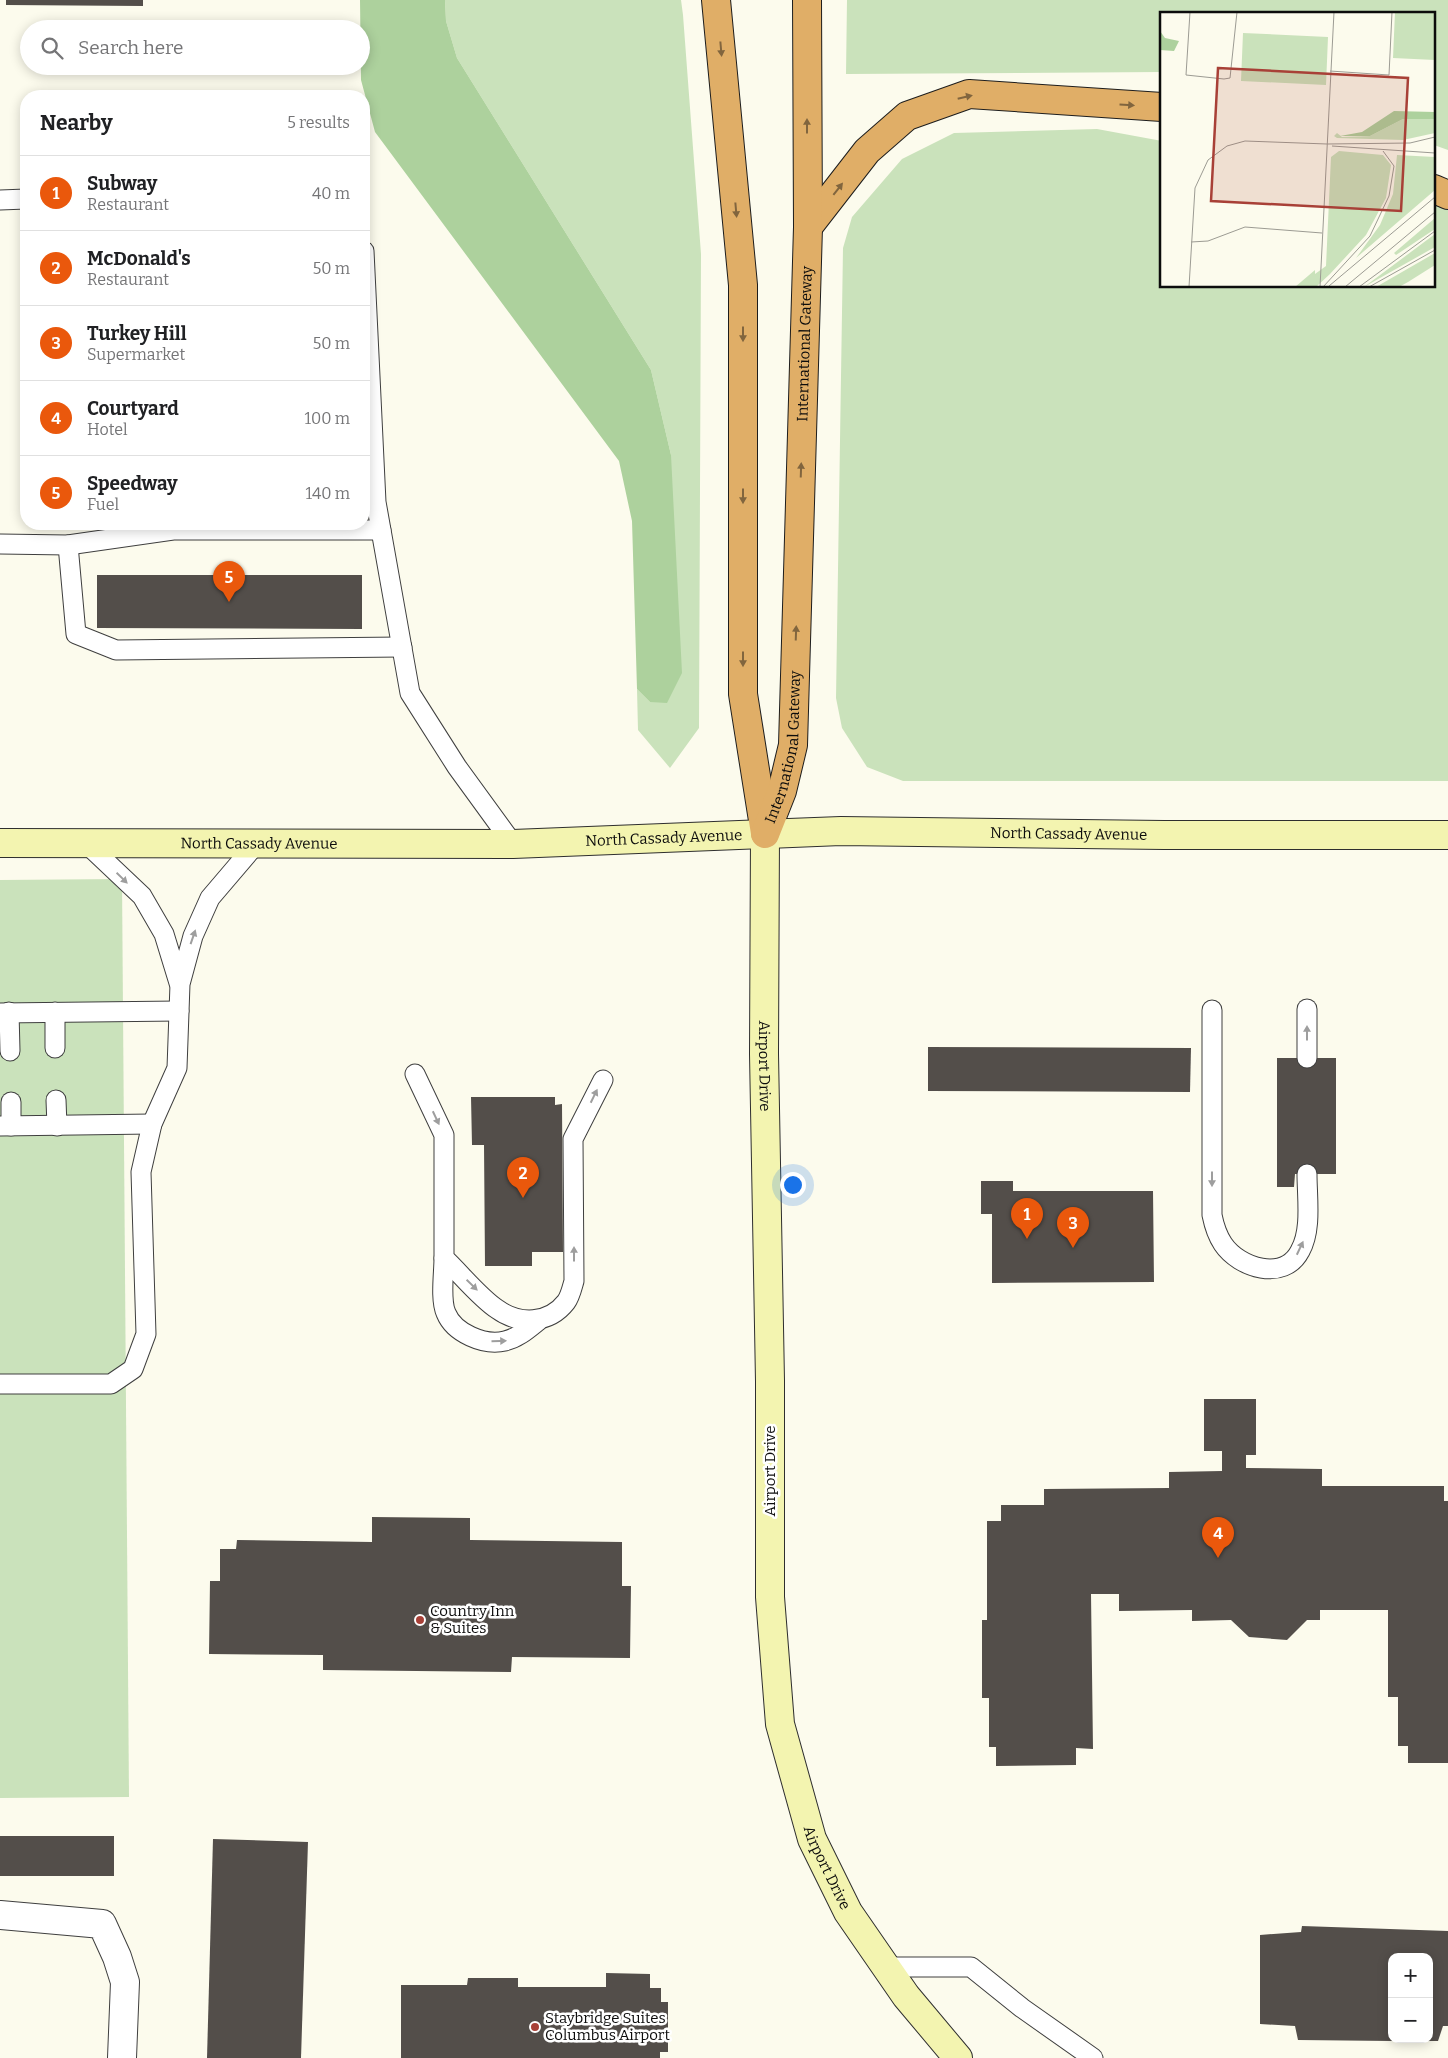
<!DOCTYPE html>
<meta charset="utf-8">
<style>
body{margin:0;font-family:Bitter,serif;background:#f6f6f6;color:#202124}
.controls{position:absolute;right:15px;bottom:15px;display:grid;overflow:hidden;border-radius:10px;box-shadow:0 2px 12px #0003}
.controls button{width:45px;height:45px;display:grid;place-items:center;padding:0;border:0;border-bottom:1px solid #e0e0e0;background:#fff;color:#202124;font:25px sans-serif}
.you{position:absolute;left:792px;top:1184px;width:18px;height:18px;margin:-12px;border:4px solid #fff;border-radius:50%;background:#1a73e8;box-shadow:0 0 0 8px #1a73e833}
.badge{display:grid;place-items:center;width:32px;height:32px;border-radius:50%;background:#ea580c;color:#fff;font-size:16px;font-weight:700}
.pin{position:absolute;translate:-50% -41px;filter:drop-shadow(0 1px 2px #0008)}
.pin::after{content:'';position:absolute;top:26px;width:18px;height:15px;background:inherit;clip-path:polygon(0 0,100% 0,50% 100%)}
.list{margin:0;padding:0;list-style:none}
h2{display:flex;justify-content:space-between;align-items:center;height:65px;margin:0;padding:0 20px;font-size:21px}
h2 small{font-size:16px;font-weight:400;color:#757577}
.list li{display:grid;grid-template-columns:32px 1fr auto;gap:15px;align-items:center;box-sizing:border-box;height:75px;padding:0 20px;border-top:1px solid #e0e0e0}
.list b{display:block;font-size:19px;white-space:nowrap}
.list p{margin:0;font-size:16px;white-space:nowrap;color:#757577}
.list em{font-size:16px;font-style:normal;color:#757577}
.icon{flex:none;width:28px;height:28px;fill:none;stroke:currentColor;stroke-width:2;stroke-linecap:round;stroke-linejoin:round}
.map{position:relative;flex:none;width:1448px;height:2058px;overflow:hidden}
.search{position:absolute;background:#fff;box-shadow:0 2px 12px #0003;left:20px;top:20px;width:350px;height:55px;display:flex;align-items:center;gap:12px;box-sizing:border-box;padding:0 18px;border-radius:28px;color:#757577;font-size:19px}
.panel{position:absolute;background:#fff;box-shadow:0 2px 12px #0003;left:20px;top:90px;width:350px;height:440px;border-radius:20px}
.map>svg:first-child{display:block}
.green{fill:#cae2bb}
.forest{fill:#add19d}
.building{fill:#534e4a}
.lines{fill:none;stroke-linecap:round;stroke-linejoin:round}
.service-casing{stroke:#3f3f3f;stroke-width:21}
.minor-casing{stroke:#3f3f3f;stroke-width:30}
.secondary-casing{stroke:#2e2e2e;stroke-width:30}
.motorway-casing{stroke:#1d1d1d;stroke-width:30}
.service{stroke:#fff;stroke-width:19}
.minor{stroke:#fff;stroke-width:28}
.secondary{stroke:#f3f4b0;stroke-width:28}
.motorway{stroke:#e0ae67;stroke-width:28}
.oneway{fill:#81653e}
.oneway2{fill:#9e9e9e}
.poi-dot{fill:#a84037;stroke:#fff;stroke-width:2}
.labels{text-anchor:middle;stroke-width:5;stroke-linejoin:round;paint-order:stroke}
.street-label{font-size:15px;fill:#0c0c0c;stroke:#fff}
.poi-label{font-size:15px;fill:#0c0c0c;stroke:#fff;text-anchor:start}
.inset-road{fill:none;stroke:#9c9b93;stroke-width:1}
.view{fill:#a84037;fill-opacity:0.15;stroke:#a84037;stroke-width:2.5}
.inset-edge{fill:none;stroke:#0c0c0c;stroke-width:2.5}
</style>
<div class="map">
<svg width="1448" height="2058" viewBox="0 0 1448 2058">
<rect width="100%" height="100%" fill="#fcfbed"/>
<!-- green -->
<g class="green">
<path d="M445,0H681L683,15L701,254L699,728L670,768L638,730L637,689L650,702L671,455L651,370L457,58L446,21Z"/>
<path d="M847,0H1448V150L1434,145V14H1162V72L846,74Z"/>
<path d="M1097,129L1162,141V286H1434V204L1448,209V781H903L867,767L842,728L836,698L843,248L852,217L902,159L954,133Z"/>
<path d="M122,879L129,1797L0,1798V880Z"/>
</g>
<!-- forest -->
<path class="forest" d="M360,0H445L446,21L457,58L651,370L671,455L682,673L667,703L650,702L637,689L632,521L619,461L375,132L361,80Z"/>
<!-- building -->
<g class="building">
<path d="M6,0H143V6L6,5Z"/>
<path d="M97,575H362V629L97,628Z"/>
<path d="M928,1047L1191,1048L1190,1092L928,1091Z"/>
<path d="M1277,1058H1336V1174H1295L1294,1187H1277Z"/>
<path d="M471,1097H555V1105L562,1104L563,1252H532V1266H485L484,1145H472Z"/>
<path d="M981,1181H1013V1191H1153L1154,1282L992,1283V1214H981Z"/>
<path d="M1204,1399H1256V1455H1246V1468L1322,1469V1486H1444V1501H1448V1763H1408V1746H1398V1697H1388V1610H1320V1620H1307L1287,1640L1249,1637L1231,1620L1192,1621V1610L1119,1611V1594H1091L1093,1749L1076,1748V1765L996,1766V1747H989V1698H982V1620H987V1521H1001V1505H1044V1489L1169,1488V1472L1222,1471V1451H1204Z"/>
<path d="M372,1517L470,1518V1540L622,1542V1586H631L630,1658L512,1657L511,1672L323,1670V1655L209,1654L210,1581H220V1549H236L237,1540L372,1542Z"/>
<rect x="0" y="1836" width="114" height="40"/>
<path d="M213,1839L308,1842L301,2058H207Z"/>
<path d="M1302,1926L1448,1931V2026H1443L1438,2041H1398V2039H1429V1957H1392V2041L1298,2040L1295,2026L1260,2024V1935L1301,1932Z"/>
<path d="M606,1973L650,1974V1988H661V2002H668V2052H660V2058H401V1985H467L468,1978H518V1987H606Z"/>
</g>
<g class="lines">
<!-- service casing -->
<g class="service-casing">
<g id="service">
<path d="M0,200L26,199"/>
<path d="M364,251L376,502L410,693L457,767L513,844"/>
<path d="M0,544L68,545L173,530H381"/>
<path d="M68,545L76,634L116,650L402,647"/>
<path d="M87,844L142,896L164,934L179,983"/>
<path d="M1212,1010V1215C1214,1225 1217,1235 1223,1244C1239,1268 1284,1282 1300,1251C1312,1230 1307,1198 1307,1174"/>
<path d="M9,1012L10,1051"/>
<path d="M55,1012V1048"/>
<path d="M0,1013L179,1011"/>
<path d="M1307,1058V1009"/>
<path d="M415,1074L444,1135V1258C460,1273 480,1298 497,1309C519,1325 549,1324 566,1302C570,1297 572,1288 574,1281L573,1139L603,1080"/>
<path d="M56,1100L57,1126"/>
<path d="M11,1102V1126"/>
<path d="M0,1126L152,1124"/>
<path d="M444,1258C444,1273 440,1300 446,1313C454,1333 484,1346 505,1341C518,1338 528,1329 538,1321"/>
<path d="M0,1384H111L133,1369L146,1334L141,1172L152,1124L177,1068L180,984L193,936L210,898L256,844"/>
<path d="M886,1967H971L1022,2008L1093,2058"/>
</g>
</g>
<!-- minor casing -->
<g class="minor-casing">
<path id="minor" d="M0,1915L102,1924L117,1957L125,1982L122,2058"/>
</g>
<!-- secondary casing -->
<g class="secondary-casing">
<g id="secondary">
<path id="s1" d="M765,834L764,1054L770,1381V1597L780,1724L812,1839L848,1912L906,1996L958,2058"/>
<path id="s2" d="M0,843L513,844L841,831L1164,835H1448"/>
</g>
</g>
<!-- motorway casing -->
<g class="motorway-casing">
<g id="motorway">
<path d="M716,0L743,285V694L765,833"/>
<path d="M1434,189L1448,195"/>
<path d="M808,227L867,151L907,116L969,94L1162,107"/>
<path id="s3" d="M765,834L782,791L793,745L808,227L807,0"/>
</g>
</g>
<!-- service -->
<use href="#service" class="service"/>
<!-- minor -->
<use href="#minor" class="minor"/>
<!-- secondary -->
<use href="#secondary" class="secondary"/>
<!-- motorway -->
<use href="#motorway" class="motorway"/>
</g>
<!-- one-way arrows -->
<defs><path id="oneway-solid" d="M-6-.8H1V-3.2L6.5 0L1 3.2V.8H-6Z" transform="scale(1.25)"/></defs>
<g class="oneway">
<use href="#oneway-solid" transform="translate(721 49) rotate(85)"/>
<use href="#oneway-solid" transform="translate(965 97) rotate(-13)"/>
<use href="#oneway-solid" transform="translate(1127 105) rotate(4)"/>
<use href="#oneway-solid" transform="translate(807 126) rotate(-90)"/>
<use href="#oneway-solid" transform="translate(838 189) rotate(-52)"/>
<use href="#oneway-solid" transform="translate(736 210) rotate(85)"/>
<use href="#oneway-solid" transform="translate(743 334) rotate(90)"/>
<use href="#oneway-solid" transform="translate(801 470) rotate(-88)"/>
<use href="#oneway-solid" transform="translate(743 496) rotate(90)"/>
<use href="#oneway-solid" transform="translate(796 633) rotate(-88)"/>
<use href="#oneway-solid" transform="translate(743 659) rotate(90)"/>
</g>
<g class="oneway2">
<use href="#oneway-solid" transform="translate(122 878) rotate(44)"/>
<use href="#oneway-solid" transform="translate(193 937) rotate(-71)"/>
<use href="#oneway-solid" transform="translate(1307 1033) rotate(-90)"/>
<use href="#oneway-solid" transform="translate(594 1096) rotate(-64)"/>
<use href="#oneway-solid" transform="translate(436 1118) rotate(65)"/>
<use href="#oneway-solid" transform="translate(1212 1179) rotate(90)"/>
<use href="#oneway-solid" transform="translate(1300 1248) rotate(-65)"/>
<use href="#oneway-solid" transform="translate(574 1254) rotate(-90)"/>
<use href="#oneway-solid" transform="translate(472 1285) rotate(44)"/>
<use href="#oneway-solid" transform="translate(499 1341) rotate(-2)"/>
</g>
<!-- markers -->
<g class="poi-dot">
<circle cx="420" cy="1620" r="5"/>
<circle cx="535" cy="2027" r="5"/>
</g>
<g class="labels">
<!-- street labels -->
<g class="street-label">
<text dy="5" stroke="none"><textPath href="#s3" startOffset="495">International Gateway</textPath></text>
<text dy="5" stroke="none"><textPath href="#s3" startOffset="90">International Gateway</textPath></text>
<text dy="5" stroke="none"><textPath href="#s2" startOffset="1069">North Cassady Avenue</textPath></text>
<text dy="5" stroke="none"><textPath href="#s2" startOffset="664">North Cassady Avenue</textPath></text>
<text dy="5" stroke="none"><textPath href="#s2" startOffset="259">North Cassady Avenue</textPath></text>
<text dy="5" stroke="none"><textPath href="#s1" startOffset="232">Airport Drive</textPath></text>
<text transform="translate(770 1471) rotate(-90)" y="5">Airport Drive</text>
<text dy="5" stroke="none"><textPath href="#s1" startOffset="1042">Airport Drive</textPath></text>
</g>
<!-- poi labels -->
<g class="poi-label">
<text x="430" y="1616">Country Inn<tspan x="430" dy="17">&amp; Suites</tspan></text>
<text x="545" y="2023">Staybridge Suites<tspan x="545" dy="17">Columbus Airport</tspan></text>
</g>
</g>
<!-- overview -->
<g transform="translate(1160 12)">
<rect width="275" height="275" fill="#fcfbed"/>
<path d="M235,0H275V48L233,46ZM83,21L168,25L166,73L81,69ZM243,107H275V121L243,128L177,126L174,124L177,121L182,125L210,124ZM179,139L223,143L231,153L226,186L206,223L170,262L156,275H135L155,258V262L166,254L171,145ZM237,143L275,145V178L196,246L220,213L233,182ZM275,206V217L236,243L234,241ZM275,222V235L204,275ZM275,241V253L248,270L239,275H216Z" fill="#cae2bb"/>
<path d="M0,19L5,26L19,29L14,39L0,38ZM234,99L275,100V107H243L210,124H180L202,120Z" fill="#add19d"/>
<path class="inset-road" d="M30,0L26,63L64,67L70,66L77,0M170,59L229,63L232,0M167,132L250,131L275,125M172,134L275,141M31,230L48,229L85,215L162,221M169,274L275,185M29,275L35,176L48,148L67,134L85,129L167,132M160,275L174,0M163,275L210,224L229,184L234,154L223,139M185,275L275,200M199,275L275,219M209,275L275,238"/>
<path class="view" d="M58,56L248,66L241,199L51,189Z"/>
<rect width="275" height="275" class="inset-edge"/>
</g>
</svg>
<div class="controls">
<button>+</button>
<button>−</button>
</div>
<div class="you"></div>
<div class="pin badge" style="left:1027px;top:1239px">1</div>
<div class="pin badge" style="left:523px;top:1198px">2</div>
<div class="pin badge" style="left:1073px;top:1248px">3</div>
<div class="pin badge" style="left:1218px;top:1558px">4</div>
<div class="pin badge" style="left:229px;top:602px">5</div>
<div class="search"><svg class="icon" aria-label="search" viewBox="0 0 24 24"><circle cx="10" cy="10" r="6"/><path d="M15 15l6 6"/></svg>Search here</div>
<section class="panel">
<h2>Nearby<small>5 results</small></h2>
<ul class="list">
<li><span class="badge">1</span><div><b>Subway</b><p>Restaurant</p></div><em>40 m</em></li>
<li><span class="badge">2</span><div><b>McDonald's</b><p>Restaurant</p></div><em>50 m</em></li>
<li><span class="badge">3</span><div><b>Turkey Hill</b><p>Supermarket</p></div><em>50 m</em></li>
<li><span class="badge">4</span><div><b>Courtyard</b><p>Hotel</p></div><em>100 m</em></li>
<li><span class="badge">5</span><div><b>Speedway</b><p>Fuel</p></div><em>140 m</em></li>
</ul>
</section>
</div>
